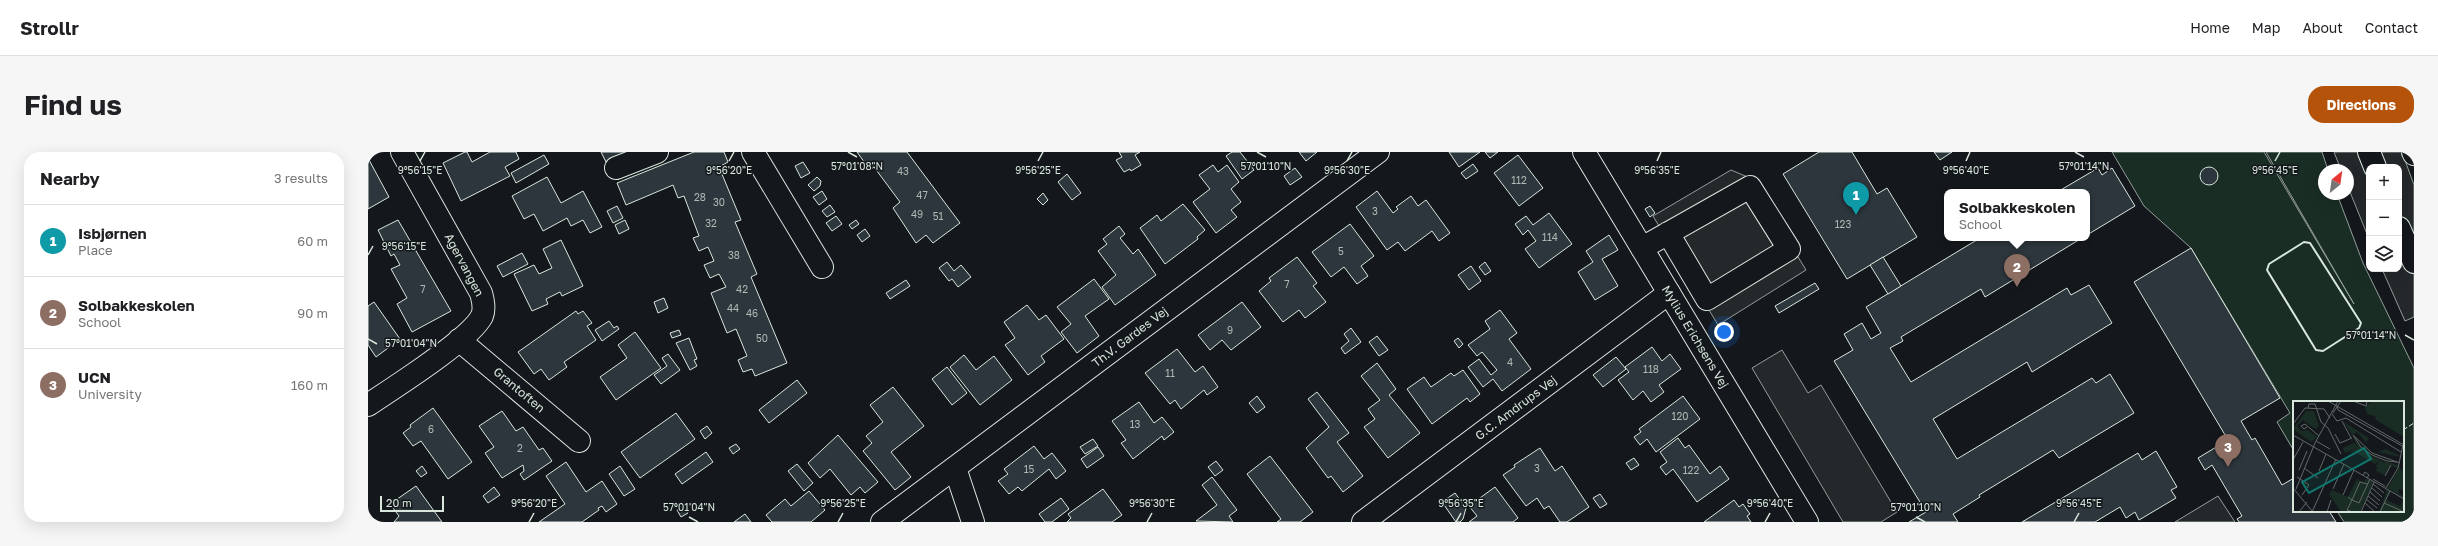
<!DOCTYPE html>
<meta charset="utf-8">
<style>
body{margin:0;font-family:"Golos Text",sans-serif;background:#f6f6f6;color:#202124}
.controls{position:absolute;right:12px;top:12px;display:grid;overflow:hidden;border-radius:8px;box-shadow:0 4px 16px #0002}
.controls button{width:36px;height:36px;display:grid;place-items:center;padding:0;border:0;border-bottom:1px solid #e0e0e0;background:#fff;color:#202124;font:20px sans-serif}
.compass{position:absolute;left:1950px;top:12px;width:36px;height:36px;border-radius:50%;background:#fff;box-shadow:0 4px 16px #0002;rotate:29deg}
.scale{position:absolute;left:12px;bottom:10px;width:64px;box-sizing:border-box;padding-left:4px;border:2px solid #d8e6dc;border-top:0;font-size:11px;line-height:14px;white-space:nowrap;color:#d8e6dc;-webkit-text-stroke:3px #14181c;paint-order:stroke}
.you{position:absolute;left:1356px;top:180px;width:14px;height:14px;margin:-10px;border:3px solid #fff;border-radius:50%;background:#1a73e8;box-shadow:0 0 0 6px #1a73e833}
.badge{display:grid;place-items:center;width:26px;height:26px;border-radius:50%;background:#b45309;color:#fff;font-size:13px;font-weight:700}
.pin{position:absolute;translate:-50% -33px;filter:drop-shadow(0 1px 2px #0008)}
.pin::after{content:'';position:absolute;top:21px;width:14px;height:12px;background:inherit;clip-path:polygon(0 0,100% 0,50% 100%)}
.popup{position:absolute;left:1576px;top:37px;width:146px;height:52px;box-sizing:border-box;display:grid;place-content:center;border-radius:8px;background:#fff;filter:drop-shadow(0 1px 3px #0005);font-size:13px;white-space:nowrap;color:#757577}
.popup b{font-size:15px;color:#202124}
.popup::after{content:'';position:absolute;left:50%;top:100%;margin-left:-8px;border:8px solid transparent;border-top-color:#fff}
.list{margin:0;padding:0;list-style:none}
h2{display:flex;justify-content:space-between;align-items:center;height:52px;margin:0;padding:0 16px;font-size:17px}
h2 small{font-size:13px;font-weight:400;color:#757577}
.list li{display:grid;grid-template-columns:26px 1fr auto;gap:12px;align-items:center;box-sizing:border-box;height:72px;padding:0 16px;border-top:1px solid #e0e0e0}
.list b{display:block;font-size:15px;white-space:nowrap}
.list p{margin:0;font-size:13px;white-space:nowrap;color:#757577}
.list em{font-size:13px;font-style:normal;color:#757577}
.icon{flex:none;width:22px;height:22px;fill:none;stroke:currentColor;stroke-width:2;stroke-linecap:round;stroke-linejoin:round}
.map{position:relative;flex:none;width:2046px;height:370px;overflow:hidden;border-radius:16px}
header{display:flex;align-items:center;gap:24px;box-sizing:border-box;height:56px;padding:0 20px;background:#fff;border-bottom:1px solid #e0e0e0}
header strong{font-size:19px}
nav{display:flex;gap:22px;margin-inline-start:auto;font-size:14px}
.intro{display:flex;align-items:center;justify-content:space-between;box-sizing:border-box;height:96px;padding:0 24px}
h1{margin:0;font-size:28px}
.button{padding:10px 18px;border-radius:16px;background:#b45309;color:#fff;font-size:14px;font-weight:700}
main{display:flex;gap:24px;padding:0 24px}
aside{flex:1;background:#fff;border-radius:16px;box-shadow:0 4px 16px #0002}
.map>svg:first-child{display:block}
.green{fill:#1a2d24;stroke:#939e99}
.parking{fill:#24282b;stroke:#939e99}
.building{fill:#2c363c;stroke:#d8e6dc}
.lines{fill:none;stroke-linecap:round;stroke-linejoin:round}
.minor-casing{stroke:#d8e6dc;stroke-width:24}
.minor{stroke:#14181c;stroke-width:22}
.fence{stroke:#d8e6dc;stroke-width:1;stroke-dasharray:5 2;stroke-linecap:butt}
.wall{stroke:#d8e6dc;stroke-width:2}
.ticks{fill:none;stroke:#d8e6dc;stroke-width:1.5}
.labels{text-anchor:middle;stroke-width:3;stroke-linejoin:round;paint-order:stroke}
.number-label{font-size:10px;fill:#adbab4}
.street-label{font-size:12px;fill:#d8e6dc;stroke:#14181c}
.inset-road{fill:none;stroke:#626a69;stroke-width:1}
.view{fill:#0f766e;fill-opacity:0.15;stroke:#0f766e;stroke-width:2}
.inset-edge{fill:none;stroke:#d8e6dc;stroke-width:2}
.ticks-label{font-size:10px;text-anchor:middle;fill:#d8e6dc;stroke:#14181c;stroke-width:3;stroke-linejoin:round;paint-order:stroke}
</style>
<header>
<strong>Strollr</strong>
<nav><a>Home</a><a>Map</a><a>About</a><a>Contact</a></nav>
</header>
<div class="intro"><h1>Find us</h1><a class="button">Directions</a></div>
<main>
<aside>
<h2>Nearby<small>3 results</small></h2>
<ul class="list">
<li><span class="badge" style="background:#0f9aa8">1</span><div><b>Isbjørnen</b><p>Place</p></div><em>60 m</em></li>
<li><span class="badge" style="background:#8d6e63">2</span><div><b>Solbakkeskolen</b><p>School</p></div><em>90 m</em></li>
<li><span class="badge" style="background:#8d6e63">3</span><div><b>UCN</b><p>University</p></div><em>160 m</em></li>
</ul>
</aside>
<div class="map">
<svg width="2046" height="370" viewBox="0 0 2046 370">
<rect width="100%" height="100%" fill="#14181c"/>
<!-- green -->
<path class="green" d="M1744,0H1896L1986,152L1898,0H1954L1960,18H1956V42H1969L1995,111L2046,216V370H1976L1969,359H2035V250H1926V299L1909,270L1922,261L1823,96L1776,54Z"/>
<!-- parking -->
<g class="parking">
<path d="M1966,0H2034L2046,33V165L2037,169L2014,117H2031V15H2001V87L1980,35V18H1973Z"/>
<path d="M1363,18L1382,26L1438,118L1350,173L1285,64Z"/>
<path d="M1414,198L1440,241L1453,233L1529,360L1513,370H1475L1384,216Z"/>
<path d="M1850,344L1867,370H1807Z"/>
</g>
<!-- building -->
<g class="building">
<path d="M97,0H99L104,10L122,0H148L151,7L137,15L142,24L93,49L75,11Z"/>
<path d="M233,0H262L238,10Z"/>
<path d="M326,0H356L360,10L351,15L373,68L367,70L389,122L383,125L419,211L387,224L384,217L375,220L370,208L379,204L368,177L359,181L343,141L358,135L351,122L342,126L336,113L346,109L340,95L331,99L325,86L331,84L316,44L310,46L305,33L258,53L249,31Z"/>
<path d="M489,0H539L592,71L565,91L558,83L548,91L525,56L532,50L506,15L502,18Z"/>
<path d="M751,0H772L767,3L773,13L763,19L762,17L756,20L748,8L754,5Z"/>
<path d="M864,0H872L886,18L874,27L858,4Z"/>
<path d="M931,0H949L938,9Z"/>
<path d="M1081,0H1112L1091,15Z"/>
<path d="M1117,0H1130L1122,6Z"/>
<path d="M1451,0H1484L1509,42L1519,36L1549,85L1479,127L1415,22Z"/>
<path d="M1566,0H1584L1572,8Z"/>
<path d="M176,3L181,12L148,31L143,21Z"/>
<path d="M1150,3L1175,36L1151,54L1126,21Z"/>
<path d="M0,6L21,45L0,57Z"/>
<path d="M435,10L442,21L433,26L427,14Z"/>
<path d="M1105,12L1110,19L1098,27L1093,21Z"/>
<path d="M845,13L850,20L859,13L871,30L863,37L873,50L863,58L869,65L848,81L825,50L842,37L831,23Z"/>
<circle cx="1841" cy="24" r="9"/>
<path d="M927,16L934,25L922,33L916,24Z"/>
<path d="M1730,16L1734,23L1744,16L1767,54L1719,83V40L1691,39Z"/>
<path d="M699,22L713,41L704,48L690,30Z"/>
<path d="M179,25L193,51L215,39L234,75L222,81L215,68L203,74L199,66L175,79L166,62L156,67L144,44Z"/>
<path d="M449,25L453,29L452,34L446,39L440,33Z"/>
<path d="M454,39L459,47L451,53L445,45Z"/>
<path d="M1009,39L1025,61L1030,57L1028,55L1043,44L1050,54L1058,48L1082,81L1071,89L1064,79L1037,99L1030,90L1019,98L988,55Z"/>
<path d="M675,41L680,48L675,53L669,47Z"/>
<path d="M815,52L837,78L829,85L830,87L797,112L772,76L789,63L793,69Z"/>
<path d="M462,53L467,60L459,65L454,59Z"/>
<path d="M249,54L255,66L245,71L239,59Z"/>
<path d="M1282,54L1287,61L1282,65L1277,57Z"/>
<path d="M1181,61L1204,92L1171,116L1157,97L1168,89L1160,78L1155,83L1147,72L1158,64L1165,73Z"/>
<path d="M468,64L474,72L464,79L458,71Z"/>
<path d="M30,68L83,159L44,180L29,152L39,146L23,117L32,113L26,102L23,104L10,78Z"/>
<path d="M257,68L261,77L251,82L247,73Z"/>
<path d="M488,68L491,72L484,77L481,73Z"/>
<path d="M982,72L1006,104L993,114L1000,124L989,132L976,115L963,125L944,100Z"/>
<path d="M751,74L757,82L752,86L765,102L770,97L788,123L747,153L734,135L748,123L730,99L739,92L735,87Z"/>
<path d="M497,77L502,84L494,90L489,83Z"/>
<path d="M1241,83L1250,98L1234,107L1250,134L1227,148L1210,120L1225,110L1218,99Z"/>
<path d="M1612,86H1714L1617,145L1613,137L1533,185L1535,189L1522,196L1543,230L1699,136L1703,143L1721,133L1744,171L1664,220L1659,210L1565,267L1589,307L1724,226L1728,231L1742,222L1766,261L1691,306L1685,298L1611,343L1612,345L1585,362L1590,370H1541L1558,360L1466,209L1485,198L1476,182L1494,171L1503,187L1513,181L1498,155Z"/>
<path d="M193,88L215,134L194,144L192,140L178,147L180,152L164,159L146,122L166,113L171,122L184,116L175,97Z"/>
<path d="M1823,96L1912,246L1873,269L1884,288L1887,286L1914,333L1926,326V359H1961L1968,370H1871L1869,367L1874,364L1844,313L1837,318L1830,306L1855,291L1861,301L1866,298L1766,130Z"/>
<path d="M154,101L160,112L135,125L129,114Z"/>
<path d="M929,105L949,131L945,134L958,150L937,166L931,158L915,170L891,139L903,129L901,126Z"/>
<path d="M1515,105L1533,134L1520,142L1502,113Z"/>
<path d="M579,110L586,119L593,113L603,125L590,135L584,127L581,129L571,116Z"/>
<path d="M1117,110L1123,119L1117,123L1111,115Z"/>
<path d="M1103,114L1113,129L1101,138L1090,123Z"/>
<path d="M726,127L741,147L717,164L731,184L709,201L693,180L703,172L689,155Z"/>
<path d="M538,128L542,134L522,147L518,141Z"/>
<path d="M1447,131L1451,137L1411,161L1407,154Z"/>
<path d="M296,146L300,156L290,161L286,150Z"/>
<path d="M6,150L32,187L8,205L0,193V154Z"/>
<path d="M874,150L893,175L863,198L854,188L842,198L830,183Z"/>
<path d="M659,153L671,168L678,163L696,187L673,204L677,210L660,223L637,193L647,186L636,170Z"/>
<path d="M1132,158L1149,181L1141,187L1163,217L1134,239L1125,227L1115,235L1100,215L1111,207L1123,223L1129,218L1114,200L1109,204L1100,193L1122,177L1117,169Z"/>
<path d="M208,159L210,162L215,159L224,171L219,174L228,188L196,210L199,215L181,228L173,217L166,222L150,200Z"/>
<path d="M241,169L246,176L249,174L251,177L234,189L227,178Z"/>
<path d="M983,176L993,190L977,202L973,196L981,189L976,182Z"/>
<path d="M311,178L313,183L304,186L302,181Z"/>
<path d="M267,180L293,216L248,248L232,225L259,206L250,193Z"/>
<path d="M1009,184L1020,198L1011,204L1001,190Z"/>
<path d="M321,186L329,207L326,208L329,214L322,218L308,191Z"/>
<path d="M1090,186L1095,192L1091,196L1086,189Z"/>
<path d="M1284,195L1294,209L1302,202L1313,217L1291,233L1296,240L1283,250L1275,239L1265,248L1250,228L1261,220L1257,215Z"/>
<path d="M809,197L827,220L835,214L850,235L839,243L836,238L813,257L807,248L802,252L777,221Z"/>
<path d="M300,202L312,218L293,232L286,223L299,214L294,206Z"/>
<path d="M596,203L608,218L626,204L644,228L612,253L582,215Z"/>
<path d="M1248,205L1258,217L1235,235L1225,223Z"/>
<path d="M1009,211L1028,237L1021,243L1052,281L1020,306L996,275L1007,267L1000,257L1012,248L993,224Z"/>
<path d="M579,215L599,241L584,253L564,227Z"/>
<path d="M1095,218L1112,242L1102,250L1099,246L1064,272L1039,237L1056,225L1063,235L1083,221L1086,224Z"/>
<path d="M429,228L439,241L401,271L391,258Z"/>
<path d="M525,235L556,274L523,300L543,325L527,338L495,299L504,291L498,284L515,270L502,253Z"/>
<path d="M949,240L981,281L969,290L995,324L975,340L963,324L960,326L938,296L961,275L940,247Z"/>
<path d="M889,244L897,255L889,261L881,251Z"/>
<path d="M1315,244L1332,267L1288,300L1279,287L1272,293L1266,285L1273,280L1271,277Z"/>
<path d="M771,250L786,271L794,265L806,280L796,288L794,284L765,307L753,291L758,288L744,269Z"/>
<path d="M65,256L104,310L80,327L53,289L45,294L35,281L43,275L42,273Z"/>
<path d="M134,259L148,279L155,275L171,298L175,296L184,309L156,328L152,322L156,319L155,313L134,326L117,301L126,295L111,274Z"/>
<path d="M308,261L327,287L272,326L253,300Z"/>
<path d="M339,274L344,281L337,287L332,279Z"/>
<path d="M470,283L510,330L497,341L492,335L483,343L462,317L452,326L440,311Z"/>
<path d="M1310,286L1317,296L1321,293L1342,322L1352,314L1361,327L1329,350L1305,317L1298,323L1292,315L1299,310L1292,300Z"/>
<path d="M725,287L730,294L717,302L712,295Z"/>
<path d="M368,292L372,297L365,302L361,296Z"/>
<path d="M666,294L676,307L684,301L698,319L688,327L681,317L654,339L650,335L641,342L630,329L640,322L636,317Z"/>
<path d="M730,295L736,304L719,316L713,307Z"/>
<path d="M1172,296L1187,319L1194,314L1221,355L1199,370H1192L1181,354L1176,357L1169,346L1158,354L1135,323L1147,315L1146,313Z"/>
<path d="M1788,299L1809,335L1803,338L1808,346L1771,368L1767,360L1758,366L1752,355L1727,370H1654L1770,301L1774,308Z"/>
<path d="M338,300L345,310L314,332L307,322Z"/>
<path d="M902,304L945,360L932,370H909L913,367L879,322Z"/>
<path d="M1266,306L1271,313L1263,318L1258,311Z"/>
<path d="M848,309L855,318L847,324L840,315Z"/>
<path d="M198,310L218,340L234,329L249,352L238,360L234,354L230,356L231,358L214,370H171L197,352L178,324Z"/>
<path d="M429,312L445,331L436,339L420,319Z"/>
<path d="M54,314L59,321L53,325L48,319Z"/>
<path d="M252,314L267,337L256,344L241,322Z"/>
<path d="M844,325L869,358L861,364L865,370L828,369L849,353L834,333Z"/>
<path d="M48,334L74,370H26L31,364L22,352Z"/>
<path d="M126,335L132,343L120,351L115,344Z"/>
<path d="M1127,335L1150,366L1145,370H1101L1109,364L1101,354Z"/>
<path d="M735,337L754,363L744,370H699L703,366L700,362Z"/>
<path d="M441,339L457,358L443,370H404L398,363L417,347L423,354Z"/>
<path d="M1087,341L1098,356L1095,367L1092,370H1088L1074,350Z"/>
<path d="M1232,342L1239,352L1232,356L1225,346Z"/>
<path d="M693,346L701,357L684,370H677L671,362Z"/>
<path d="M1366,348L1371,355L1375,352L1382,362L1379,364L1383,370H1336Z"/>
<path d="M316,354L320,361L313,365L309,358Z"/>
<path d="M377,362L383,370H366Z"/>
</g>
<g class="lines">
<!-- minor casing -->
<g class="minor-casing">
<g id="minor">
<path d="M385,0L454,115"/>
<path d="M1216,0L1439,370"/>
<path d="M2001,0L2007,15"/>
<path d="M2045,0L2046,2"/>
<path d="M248,16L289,0"/>
<path d="M2031,76L2046,110"/>
<path d="M1274,96L1382,35L1421,97L1339,147L1300,81"/>
<path d="M91,188L211,289"/>
<path d="M0,253C25,236 102,188 114,164C117,157 115,148 113,141L34,0"/>
<path d="M587,316L605,370"/>
<path d="M514,370L1010,0"/>
<path d="M995,370L1301,141"/>
</g>
</g>
<!-- minor -->
<use href="#minor" class="minor"/>
<!-- fence -->
<path class="fence" d="M2035,278L2046,271"/>
<!-- wall -->
<path class="wall" d="M1936,90L1942,91L1993,171L1991,176L1955,199L1948,198L1899,118L1901,112Z"/>
</g>
<!-- ticks -->
<path class="ticks" d="M480,0L489,5M889,0L898,5M1707,0L1716,5M52,9L57,0M361,9L366,0M670,9L675,0M979,9L984,0M1289,9L1293,0M1598,9L1602,0M1907,9L1912,0M0,103L5,94M2037,183L2046,188M0,187L9,192M321,365L330,370M1548,365L1557,370M161,370L166,361M470,370L475,361M779,370L784,361M1088,370L1093,361M1397,370L1402,361M1706,370L1711,361"/>
<g class="labels">
<!-- number labels -->
<g class="number-label">
<text x="535" y="23">43</text>
<text x="1151" y="32">112</text>
<text x="554" y="47">47</text>
<text x="332" y="49">28</text>
<text x="351" y="54">30</text>
<text x="1007" y="63">3</text>
<text x="549" y="66">49</text>
<text x="570" y="68">51</text>
<text x="343" y="75">32</text>
<text x="1475" y="76">123</text>
<text x="1182" y="89">114</text>
<text x="973" y="103">5</text>
<text x="366" y="107">38</text>
<text x="919" y="136">7</text>
<text x="55" y="141">7</text>
<text x="374" y="141">42</text>
<text x="365" y="160">44</text>
<text x="384" y="165">46</text>
<text x="862" y="182">9</text>
<text x="394" y="190">50</text>
<text x="1142" y="214">4</text>
<text x="1283" y="221">118</text>
<text x="802" y="225">11</text>
<text x="1312" y="268">120</text>
<text x="767" y="276">13</text>
<text x="63" y="281">6</text>
<text x="152" y="300">2</text>
<text x="1169" y="320">3</text>
<text x="661" y="321">15</text>
<text x="1323" y="322">122</text>
</g>
<!-- street labels -->
<g class="street-label">
<text transform="translate(96 113) rotate(62)" y="4">Agervangen</text>
<text transform="translate(762 185) rotate(-37)" y="4">Th.V. Gardes Vej</text>
<text transform="translate(1327 185) rotate(59)" y="4">Mylius Erichsens Vej</text>
<text transform="translate(151 238) rotate(40)" y="4">Grantoften</text>
<text transform="translate(1148 256) rotate(-37)" y="4">G.C. Amdrups Vej</text>
</g>
</g>
<!-- overview -->
<g transform="translate(1925 249)">
<rect width="111" height="111" fill="#14181c"/>
<path d="M78,0H111V36L83,19L82,15L74,13L72,6ZM13,10H21L26,25L22,28L10,19L4,25L8,30L15,29L24,36L18,41L0,28ZM51,21L76,37L73,42L78,47L64,31L59,34ZM59,35L75,53L89,60L105,64L104,67L98,64L91,74L82,69L85,68L83,66L86,60L82,63L62,51L55,52L65,46L52,52L50,47L61,42L65,46ZM93,48L107,55V56L85,51ZM107,65L108,71L111,67V90L106,88L105,92L111,96V110L86,111L94,89L97,90L93,99L107,105L111,97L95,87ZM73,77L80,81L67,111H48L36,93L39,89L55,96L64,78L71,81Z" fill="#1a2d24"/>
<path class="inset-road" d="M35,0L111,44M60,0L73,5L74,0M44,4L45,9L111,46M15,7L16,3H22L28,21L35,27L48,53M40,12L48,0M39,13L44,20L53,17L108,51M49,20L58,37M0,23L12,7L31,8L37,17M14,26L11,28L8,25L12,23L26,35M42,33L47,42L59,37M0,34L111,98M23,40L37,48M0,59L10,41M104,61L94,60L79,54L68,46L60,34L79,52L107,62M11,67L25,77M6,69L14,50M26,70L33,53M70,74L72,71L76,74L74,77M92,75L98,64M4,76L16,84L9,94M80,78L92,85M74,83L67,81L59,99L66,102L77,78M80,83L91,92M0,87L19,110M79,87L89,96M93,87L105,67L110,44M3,88L22,42L45,0M40,88L51,63M77,91L87,100M50,94L61,69M75,95L86,104M55,96L59,99L54,109L60,111M73,98L84,107M72,102L82,111M91,102L109,110M6,111L14,101M19,111L43,58M34,111L38,99M68,111L81,81M87,111L97,90"/>
<path class="view" d="M71,47L78,58L16,92L9,81Z"/>
<rect width="111" height="111" class="inset-edge"/>
</g>
<g class="ticks-label">
<text x="489" y="18">57°01'08"N</text>
<text x="898" y="18">57°01'10"N</text>
<text x="1716" y="18">57°01'14"N</text>
<text x="52" y="22">9°56'15"E</text>
<text x="361" y="22">9°56'20"E</text>
<text x="670" y="22">9°56'25"E</text>
<text x="979" y="22">9°56'30"E</text>
<text x="1289" y="22">9°56'35"E</text>
<text x="1598" y="22">9°56'40"E</text>
<text x="1907" y="22">9°56'45"E</text>
<text x="36" y="98">9°56'15"E</text>
<text x="2003" y="187">57°01'14"N</text>
<text x="43" y="195">57°01'04"N</text>
<text x="166" y="355">9°56'20"E</text>
<text x="475" y="355">9°56'25"E</text>
<text x="784" y="355">9°56'30"E</text>
<text x="1093" y="355">9°56'35"E</text>
<text x="1402" y="355">9°56'40"E</text>
<text x="1711" y="355">9°56'45"E</text>
<text x="321" y="359">57°01'04"N</text>
<text x="1548" y="359">57°01'10"N</text>
</g>
</svg>
<div class="controls">
<button>+</button>
<button>−</button>
<button><svg class="icon" aria-label="layers" viewBox="0 0 24 24"><path d="M12 4l9 5-9 5-9-5zM3 14l9 5 9-5"/></svg></button>
</div>
<svg class="compass" viewBox="-18 -18 36 36"><path d="M0-13l5 13h-10z" fill="#e53935"/><path d="M0 13l5-13h-10z" fill="#757577"/></svg>
<div class="scale">20 m</div>
<div class="you"></div>
<div class="pin badge" style="left:1488px;top:63px;background:#0f9aa8">1</div>
<div class="pin badge" style="left:1649px;top:135px;background:#8d6e63">2</div>
<div class="popup"><b>Solbakkeskolen</b>School</div>
<div class="pin badge" style="left:1860px;top:315px;background:#8d6e63">3</div>
</div>
</main>
